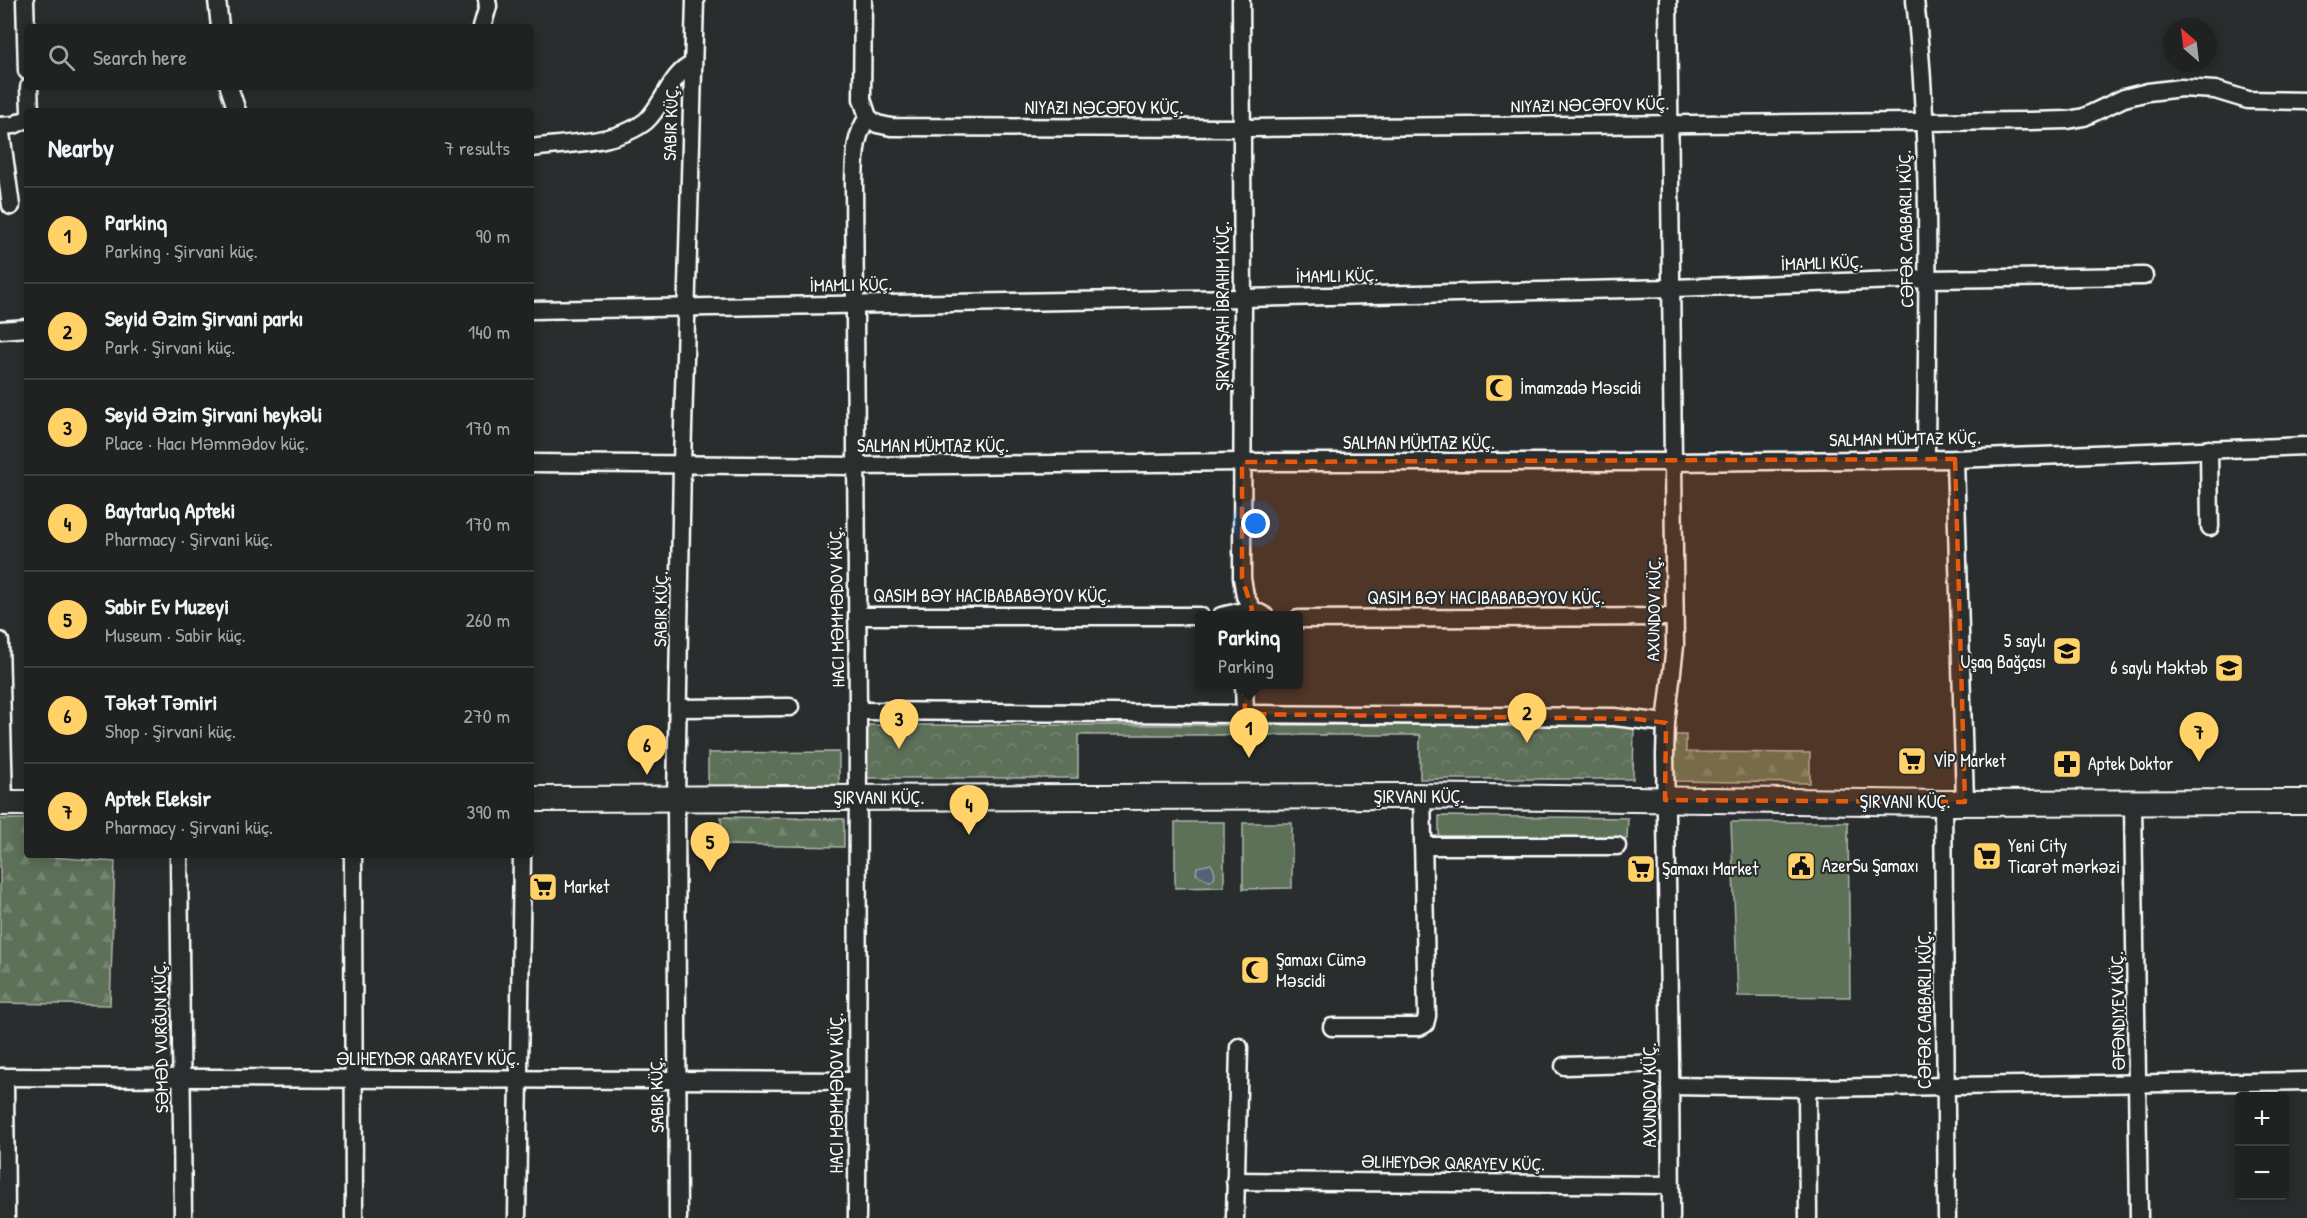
<!DOCTYPE html>
<meta charset="utf-8">
<style>
body{margin:0;font-family:"Patrick Hand",sans-serif;background:#282a2a;color:#f1f3f6}
.controls{position:absolute;right:18px;bottom:18px;display:grid;overflow:hidden;border-radius:6px;box-shadow:0 3px 15px #0003}
.controls button{width:54px;height:54px;display:grid;place-items:center;padding:0;border:0;border-bottom:2px solid #3d3f40;background:#202222;color:#f1f3f6;font:30px sans-serif}
.compass{position:absolute;left:2163px;top:18px;width:54px;height:54px;border-radius:50%;background:#202222;box-shadow:0 3px 15px #0003;rotate:332deg}
.you{position:absolute;left:1256px;top:524px;width:21px;height:21px;margin:-15px;border:4px solid #fff;border-radius:50%;background:#1a73e8;box-shadow:0 0 0 9px #1a73e833}
.badge{display:grid;place-items:center;width:39px;height:39px;border-radius:50%;background:#ffd166;color:#111;font-size:20px;font-weight:700}
.pin{position:absolute;translate:-50% -50px;filter:drop-shadow(0 2px 3px #0008)}
.pin::after{content:'';position:absolute;top:32px;width:21px;height:18px;background:inherit;clip-path:polygon(0 0,100% 0,50% 100%)}
.popup{position:absolute;left:1195px;top:611px;width:108px;height:78px;box-sizing:border-box;display:grid;place-content:center;border-radius:6px;background:#202222;filter:drop-shadow(0 2px 4px #0005);font-size:20px;white-space:nowrap;color:#a2a4a5}
.popup b{font-size:22px;color:#f1f3f6}
.popup::after{content:'';position:absolute;left:50%;top:100%;margin-left:-12px;border:12px solid transparent;border-top-color:#202222}
.list{margin:0;padding:0;list-style:none}
h2{display:flex;justify-content:space-between;align-items:center;height:78px;margin:0;padding:0 24px;font-size:26px}
h2 small{font-size:20px;font-weight:400;color:#a2a4a5}
.list li{display:grid;grid-template-columns:39px 1fr auto;gap:18px;align-items:center;box-sizing:border-box;height:96px;padding:0 24px;border-top:2px solid #3d3f40}
.list b{display:block;font-size:22px;white-space:nowrap}
.list p{margin:0;font-size:20px;white-space:nowrap;color:#a2a4a5}
.list em{font-size:20px;font-style:normal;color:#a2a4a5}
.icon{flex:none;width:33px;height:33px;fill:none;stroke:currentColor;stroke-width:2;stroke-linecap:round;stroke-linejoin:round}
.map{position:relative;flex:none;width:2307px;height:1218px;overflow:hidden}
.search{position:absolute;background:#202222;box-shadow:0 3px 15px #0003;left:24px;top:24px;width:510px;height:66px;display:flex;align-items:center;gap:15px;box-sizing:border-box;padding:0 21px;border-radius:6px;color:#a2a4a5;font-size:22px}
.panel{position:absolute;background:#202222;box-shadow:0 3px 15px #0003;left:24px;top:108px;width:510px;height:750px;border-radius:6px}
.map>svg:first-child{display:block}
.grass{fill:#5d6f58;stroke:#aeb7ac;stroke-width:1.5}
.forest{fill:url(#forest-firs);stroke:#aeb7ac;stroke-width:1.5}
.park{fill:url(#park-crowns);stroke:#aeb7ac;stroke-width:1.5}
.water{fill:url(#water-ripples);stroke:#97a2ac;stroke-width:1.5}
.lines{fill:none;stroke-linecap:round;stroke-linejoin:round}
.street-casing{stroke:#fff;stroke-width:21}
.secondary-casing{stroke:#fff;stroke-width:28}
.street{stroke:#2a2d2e;stroke-width:16}
.secondary{stroke:#2a2d2e;stroke-width:24}
.marked{fill:#e8590c;fill-opacity:0.2;stroke:#e8590c;stroke-width:4.5;stroke-dasharray:12 8;stroke-linejoin:round}
.labels{text-anchor:middle;stroke-width:4.5;stroke-linejoin:round;paint-order:stroke}
.street-label{font-size:18px;fill:#fff;stroke:#2a2d2e}
.poi-label{font-size:18px;fill:#fff;stroke:#2a2d2e;text-anchor:start}
</style>
<div class="map">
<svg width="2307" height="1218" viewBox="0 0 2307 1218">
<defs>
<pattern id="forest-firs" width="22" height="20" patternUnits="userSpaceOnUse" patternTransform="scale(1.5)"><rect width="22" height="20" fill="#5d6f58"/><path d="M5 1l3.5 6h-7zM16 11l3.5 6h-7z" fill="#758571"/></pattern>
<pattern id="park-crowns" width="20" height="18" patternUnits="userSpaceOnUse" patternTransform="scale(1.5)"><rect width="20" height="18" fill="#5d6f58"/><path d="M2 6a3 3 0 1 1 6 0M12 15a3 3 0 1 1 6 0" fill="none" stroke="#758571"/></pattern>
<pattern id="water-ripples" width="26" height="14" patternUnits="userSpaceOnUse" patternTransform="scale(1.5)"><rect width="26" height="14" fill="#516474"/><path d="M2 4q2-2 4 0t4 0M15 11q2-2 4 0t4 0" fill="none" stroke="#6b7b89"/></pattern>
</defs>
<rect width="100%" height="100%" fill="#2a2d2e"/>
<filter id="ink" filterUnits="userSpaceOnUse"><feTurbulence type="fractalNoise" baseFrequency=".0167" numOctaves="2"/><feDisplacementMap in="SourceGraphic" scale="12" xChannelSelector="R" yChannelSelector="G"/><feConvolveMatrix kernelMatrix="1 2 1 2 8 2 1 2 1" color-interpolation-filters="sRGB"/></filter>
<g filter="url(#ink)">
<!-- grass -->
<g class="grass">
<path d="M1439,816L1628,818L1627,839L1439,837Z"/>
<path d="M1175,822H1224V887L1175,888Z"/>
<path d="M1731,822H1848L1850,997L1738,996Z"/>
<path d="M1243,823H1292V888L1243,889Z"/>
</g>
<!-- forest -->
<g class="forest">
<path d="M1674,735H1686V752L1810,753V783L1674,781Z"/>
<path d="M721,817L844,819V847L721,845Z"/>
<path d="M0,819H27V855L115,862L110,1005L0,1003Z"/>
</g>
<!-- park -->
<g class="park">
<path d="M867,725H1634L1633,779H1420V735H1078V778H867Z"/>
<path d="M839,752V784L708,786V753Z"/>
</g>
<!-- water -->
<path class="water" d="M1211,864L1215,872L1214,878L1210,881L1196,874L1197,867Z"/>
<g class="lines">
<!-- street casing -->
<g class="street-casing">
<g id="street">
<path d="M25,0L27,71"/>
<path d="M217,0L220,27"/>
<path d="M1241,0L1243,298L1242,578L1245,596L1252,609"/>
<path d="M1668,0L1675,646L1666,723L1665,755L1670,1063L1671,1218"/>
<path d="M1915,0C1932,152 1927,306 1926,459"/>
<path d="M482,27L488,6L487,0"/>
<path d="M29,87L30,111"/>
<path d="M229,87L237,111"/>
<path d="M868,117L877,124L891,127L1242,128L2029,121L2068,120L2084,117L2124,98L2148,92L2181,88L2215,90L2248,100L2307,101"/>
<path d="M0,126L11,206"/>
<path d="M0,126L14,125L27,119"/>
<path d="M531,148C566,143 618,144 646,121C663,106 672,72 692,65"/>
<path d="M531,310L1243,298L1672,288L1927,279L2144,276"/>
<path d="M0,330L27,328"/>
<path d="M2209,449L2210,527"/>
<path d="M1955,459L1965,802"/>
<path d="M531,463L855,466L1242,462H1674L1955,459L2307,446"/>
<path d="M857,616H1200"/>
<path d="M1221,616L1252,609L1265,616"/>
<path d="M1298,619L1674,617"/>
<path d="M0,641L4,803"/>
<path d="M1244,684L1245,714"/>
<path d="M679,708L790,707"/>
<path d="M858,711L1614,717L1666,723"/>
<path d="M1943,803L1947,1218"/>
<path d="M2133,803L2139,1218"/>
<path d="M1423,846H1617"/>
<path d="M179,855L183,1218"/>
<path d="M353,855L354,1218"/>
<path d="M1332,1027H1419L1425,1024L1427,1016L1422,796"/>
<path d="M1564,1066L1670,1063"/>
<path d="M0,1077L856,1081"/>
<path d="M5,1077L6,1218"/>
<path d="M1670,1086L1807,1088L2307,1081"/>
<path d="M1807,1088L1808,1218"/>
<path d="M1235,1181L1670,1185"/>
<path d="M517,1218L522,855"/>
<path d="M678,1218L676,799L682,464L695,0"/>
<path d="M857,1218L858,711L854,182C855,158 854,137 868,117L862,99L863,0"/>
<path d="M1235,1218L1239,1047"/>
</g>
</g>
<!-- secondary casing -->
<g class="secondary-casing">
<g id="secondary">
<path d="M531,799L1406,796L1943,803L2307,802"/>
<path d="M0,803H27"/>
</g>
</g>
<!-- street -->
<use href="#street" class="street"/>
<!-- secondary -->
<use href="#secondary" class="secondary"/>
</g>
</g>
<!-- marked area -->
<path class="marked" d="M1955,459L1965,802L1665,800L1666,723L1637,719L1245,714L1243,632L1252,609L1242,578V462Z"/>
<!-- icons -->
<defs>
<g id="mosque-square" transform="scale(1.5)"><rect x="-9" y="-9" width="18" height="18" rx="4" fill="#ffd166" stroke="#2a2d2e"/><path d="M3.5-4.9A6 6 0 1 0 3.5 4.9A5 5 0 1 1 3.5-4.9Z" fill="#111"/></g>
<g id="school-square" transform="scale(1.5)"><rect x="-9" y="-9" width="18" height="18" rx="4" fill="#ffd166" stroke="#2a2d2e"/><path d="M0-5L7-2L0 1L-7-2ZM-4 1L0 2.5L4 1V4Q0 6-4 4Z" fill="#111"/></g>
<g id="supermarket-square" transform="scale(1.5)"><rect x="-9" y="-9" width="18" height="18" rx="4" fill="#ffd166" stroke="#2a2d2e"/><path d="M-6-5.5h2.5l.6 2H6L4.5 2H-2.5L-4.4-4H-6ZM-1.5 3.2a1.3 1.3 0 1 0 .1 0ZM3 3.2a1.3 1.3 0 1 0 .1 0Z" fill="#111"/></g>
<g id="pharmacy-square" transform="scale(1.5)"><rect x="-9" y="-9" width="18" height="18" rx="4" fill="#ffd166" stroke="#2a2d2e"/><path d="M-2-6h4v4h4v4h-4v4h-4v-4h-4v-4h4Z" fill="#111"/></g>
<g id="civic-square" transform="scale(1.5)"><rect x="-9" y="-9" width="18" height="18" rx="4" fill="#ffd166" stroke="#2a2d2e"/><path d="M-.6-6.5H3V-4.5H.6V-3L4-1V1h2V6H-6V1h2V-1L-.6-3ZM-1.2 2.5V6h2.4V2.5Z" fill="#111"/></g>
</defs>
<g fill-rule="evenodd">
<use href="#mosque-square" x="1499" y="388"/>
<use href="#school-square" x="2067" y="651"/>
<use href="#school-square" x="2229" y="668"/>
<use href="#supermarket-square" x="1912" y="761"/>
<use href="#pharmacy-square" x="2067" y="764"/>
<use href="#supermarket-square" x="1987" y="856"/>
<use href="#civic-square" x="1801" y="866"/>
<use href="#supermarket-square" x="1641" y="869"/>
<use href="#supermarket-square" x="543" y="887"/>
<use href="#mosque-square" x="1255" y="970"/>
</g>
<g class="labels">
<!-- street labels -->
<g class="street-label">
<text transform="translate(1590 105) rotate(-1)" y="6">NIYAZI NƏCƏFOV KÜÇ.</text>
<text x="1104" y="114">NIYAZI NƏCƏFOV KÜÇ.</text>
<text transform="translate(671 123) rotate(-88)" y="6">SABIR KÜÇ.</text>
<text transform="translate(1906 229) rotate(-91)" y="6">CƏFƏR CABBARLI KÜÇ.</text>
<text transform="translate(1822 263) rotate(-2)" y="6">İMAMLI KÜÇ.</text>
<text transform="translate(1337 276) rotate(-1)" y="6">İMAMLI KÜÇ.</text>
<text transform="translate(851 285) rotate(-1)" y="6">İMAMLI KÜÇ.</text>
<text transform="translate(1223 306) rotate(-90)" y="6">ŞIRVANŞAH İBRAHIM KÜÇ.</text>
<text transform="translate(1905 439) rotate(-1)" y="6">SALMAN MÜMTAZ KÜÇ.</text>
<text x="1419" y="449">SALMAN MÜMTAZ KÜÇ.</text>
<text x="933" y="452">SALMAN MÜMTAZ KÜÇ.</text>
<text x="992" y="602">QASIM BƏY HACIBABABƏYOV KÜÇ.</text>
<text x="1486" y="604">QASIM BƏY HACIBABABƏYOV KÜÇ.</text>
<text transform="translate(837 607) rotate(-91)" y="6">HACI MƏMMƏDOV KÜÇ.</text>
<text transform="translate(661 609) rotate(-89)" y="6">SABIR KÜÇ.</text>
<text transform="translate(1654 609) rotate(-89)" y="6">AXUNDOV KÜÇ.</text>
<text x="1419" y="803">ŞIRVANI KÜÇ.</text>
<text x="879" y="804">ŞIRVANI KÜÇ.</text>
<text x="1905" y="808">ŞIRVANI KÜÇ.</text>
<text transform="translate(1925 1010) rotate(-90)" y="6">CƏFƏR CABBARLI KÜÇ.</text>
<text transform="translate(2118 1011) rotate(-91)" y="6">ƏFƏNDIYEV KÜÇ.</text>
<text transform="translate(161 1037) rotate(-91)" y="6">SƏMƏD VURĞUN KÜÇ.</text>
<text x="428" y="1065">ƏLIHEYDƏR QARAYEV KÜÇ.</text>
<text transform="translate(837 1093) rotate(-90)" y="6">HACI MƏMMƏDOV KÜÇ.</text>
<text transform="translate(657 1095) rotate(-91)" y="6">SABIR KÜÇ.</text>
<text transform="translate(1650 1095) rotate(-90)" y="6">AXUNDOV KÜÇ.</text>
<text transform="translate(1453 1163) rotate(1)" y="6">ƏLIHEYDƏR QARAYEV KÜÇ.</text>
</g>
<!-- poi labels -->
<g class="poi-label">
<text x="1520" y="394">İmamzadə Məscidi</text>
<text x="2046" y="647" text-anchor="end">5 saylı<tspan x="2046" dy="21">Uşaq Bağçası</tspan></text>
<text x="2208" y="674" text-anchor="end">6 saylı Məktəb</text>
<text x="1933" y="767">VİP Market</text>
<text x="2088" y="770">Aptek Doktor</text>
<text x="2008" y="852">Yeni City<tspan x="2008" dy="21">Ticarət mərkəzi</tspan></text>
<text x="1822" y="872">AzerSu Şamaxı</text>
<text x="1662" y="875">Şamaxı Market</text>
<text x="564" y="893">Market</text>
<text x="1276" y="966">Şamaxı Cümə<tspan x="1276" dy="21">Məscidi</tspan></text>
</g>
</g>
</svg>
<div class="controls">
<button>+</button>
<button>−</button>
</div>
<svg class="compass" viewBox="-18 -18 36 36"><path d="M0-13l5 13h-10z" fill="#e53935"/><path d="M0 13l5-13h-10z" fill="#a2a4a5"/></svg>
<div class="you"></div>
<div class="pin badge" style="left:1249px;top:758px">1</div>
<div class="popup"><b>Parkinq</b>Parking</div>
<div class="pin badge" style="left:1527px;top:743px">2</div>
<div class="pin badge" style="left:899px;top:749px">3</div>
<div class="pin badge" style="left:969px;top:835px">4</div>
<div class="pin badge" style="left:710px;top:872px">5</div>
<div class="pin badge" style="left:647px;top:775px">6</div>
<div class="pin badge" style="left:2199px;top:762px">7</div>
<div class="search"><svg class="icon" aria-label="search" viewBox="0 0 24 24"><circle cx="10" cy="10" r="6"/><path d="M15 15l6 6"/></svg>Search here</div>
<section class="panel">
<h2>Nearby<small>7 results</small></h2>
<ul class="list">
<li><span class="badge">1</span><div><b>Parkinq</b><p>Parking · Şirvani küç.</p></div><em>90 m</em></li>
<li><span class="badge">2</span><div><b>Seyid Əzim Şirvani parkı</b><p>Park · Şirvani küç.</p></div><em>140 m</em></li>
<li><span class="badge">3</span><div><b>Seyid Əzim Şirvani heykəli</b><p>Place · Hacı Məmmədov küç.</p></div><em>170 m</em></li>
<li><span class="badge">4</span><div><b>Baytarlıq Apteki</b><p>Pharmacy · Şirvani küç.</p></div><em>170 m</em></li>
<li><span class="badge">5</span><div><b>Sabir Ev Muzeyi</b><p>Museum · Sabir küç.</p></div><em>260 m</em></li>
<li><span class="badge">6</span><div><b>Təkət Təmiri</b><p>Shop · Şirvani küç.</p></div><em>270 m</em></li>
<li><span class="badge">7</span><div><b>Aptek Eleksir</b><p>Pharmacy · Şirvani küç.</p></div><em>390 m</em></li>
</ul>
</section>
</div>
